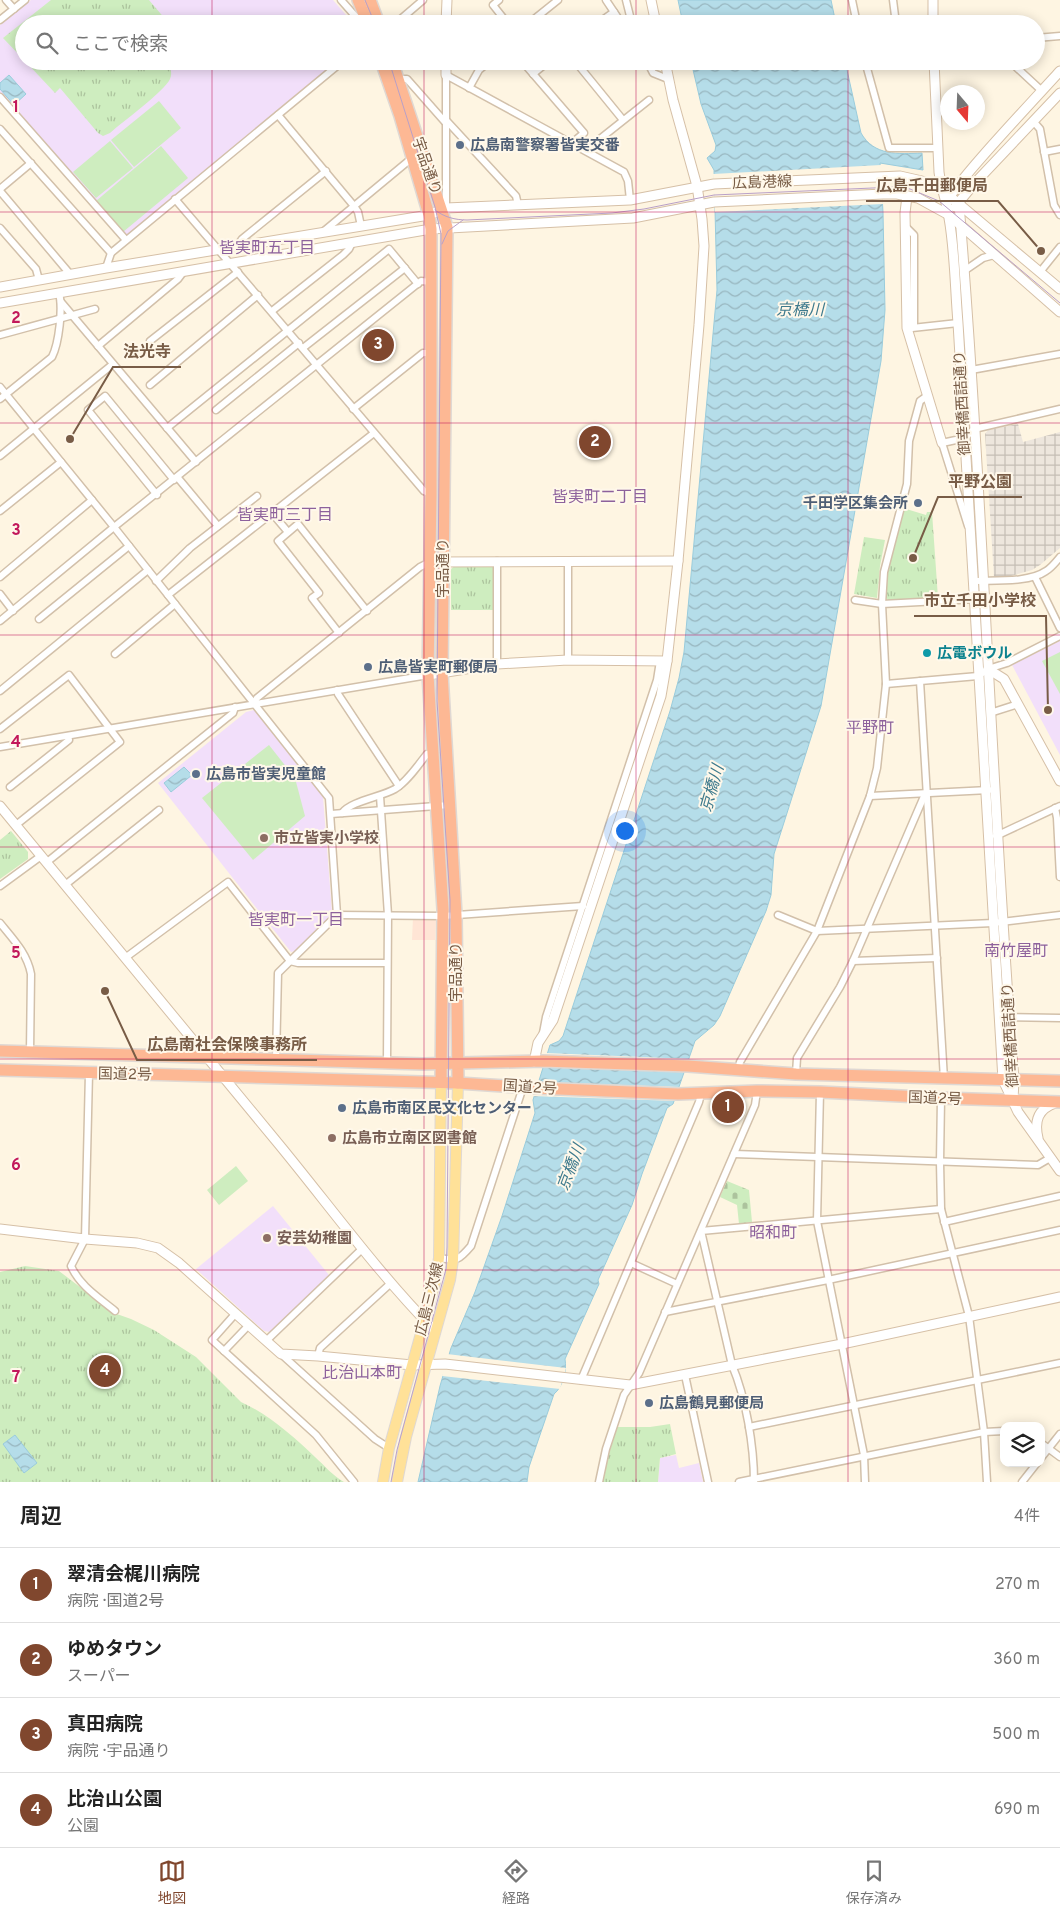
<!DOCTYPE html>
<html lang="ja">
<meta charset="utf-8">
<style>
body{margin:0;font-family:Overpass,"Noto Sans JP",sans-serif;background:#f2f2f2;color:#222}
.controls{position:absolute;right:15px;bottom:15px;display:grid;overflow:hidden;border-radius:10px;box-shadow:0 2px 12px #0003}
.controls button{width:45px;height:45px;display:grid;place-items:center;padding:0;border:0;border-bottom:1px solid #e0e0e0;background:#fff;color:#222;font:25px sans-serif}
.compass{position:absolute;left:940px;top:85px;width:45px;height:45px;border-radius:50%;background:#fff;box-shadow:0 2px 12px #0003;rotate:161deg}
.you{position:absolute;left:624px;top:830px;width:18px;height:18px;margin:-12px;border:4px solid #fff;border-radius:50%;background:#1a73e8;box-shadow:0 0 0 8px #1a73e833}
.badge{display:grid;place-items:center;width:32px;height:32px;border-radius:50%;background:#80472e;color:#fff;font-size:16px;font-weight:700}
.pin{position:absolute;translate:-50% -50%;border:2px solid #fff;box-shadow:0 1px 5px #0006}
.list{margin:0;padding:0;list-style:none}
h2{display:flex;justify-content:space-between;align-items:center;height:65px;margin:0;padding:0 20px;font-size:21px}
h2 small{font-size:16px;font-weight:400;color:#767676}
.list li{display:grid;grid-template-columns:32px 1fr auto;gap:15px;align-items:center;box-sizing:border-box;height:75px;padding:0 20px;border-top:1px solid #e0e0e0}
.list b{display:block;font-size:19px;white-space:nowrap}
.list p{margin:0;font-size:16px;white-space:nowrap;color:#767676}
.list em{font-size:16px;font-style:normal;color:#767676}
.icon{flex:none;width:28px;height:28px;fill:none;stroke:currentColor;stroke-width:2;stroke-linecap:round;stroke-linejoin:round}
.map{position:relative;flex:none;width:1060px;height:1482px;overflow:hidden}
.search{position:absolute;background:#fff;box-shadow:0 2px 12px #0003;left:15px;right:15px;top:15px;height:55px;display:flex;align-items:center;gap:12px;box-sizing:border-box;padding:0 18px;border-radius:28px;color:#767676;font-size:19px}
.sheet{height:365px;background:#fff}
nav{display:flex;justify-content:space-around;align-items:center;box-sizing:border-box;height:70px;border-top:1px solid #e0e0e0;background:#fff;font-size:14px;color:#767676}
nav a{display:grid;justify-items:center;gap:2px}
nav .on{color:#80472e}
.map>svg:first-child{display:block}
.commercial{fill:#ffe5d5}
.industrial{fill:url(#industrial-grid)}
.education{fill:#f2dffa}
.cemetery{fill:url(#cemetery-stones)}
.park{fill:url(#park-tufts)}
.garden{fill:#ceedbf}
.water{fill:url(#water-waves);stroke:#9accdc}
.pier{fill:#fef5e2}
.lines{fill:none;stroke-linecap:round;stroke-linejoin:round}
.street-casing{stroke:#d2c0aa;stroke-width:9}
.secondary-casing{stroke:#d6c0a7;stroke-width:11}
.primary-casing{stroke:#dfd8d3;stroke-width:12}
.highway-casing{stroke:#dfd8d3;stroke-width:14}
.street{stroke:#fff;stroke-width:6}
.secondary{stroke:#fff;stroke-width:9}
.primary{stroke:#ffe198;stroke-width:10}
.highway{stroke:#fdb894;stroke-width:11}
.tram{stroke:#b9a0c8;stroke-width:1}
.grid{fill:none;stroke:#c2185b;stroke-width:1;stroke-opacity:0.55}
.service-dot{fill:#5c6f8a;stroke:#fff8ea;stroke-width:2}
.culture-dot{fill:#0f9aa8;stroke:#fff8ea;stroke-width:2}
.education-dot{fill:#8d6e63;stroke:#fff8ea;stroke-width:2}
.labels{text-anchor:middle;stroke-width:4;stroke-linejoin:round;paint-order:stroke}
.service-label{font-size:15px;font-weight:bold;fill:#4e5e75;stroke:#fff8ea;text-anchor:start}
.street-label{font-size:15px;fill:#785c46;stroke:#fff8ea}
.culture-label{font-size:15px;font-weight:bold;fill:#0d838f;stroke:#fff8ea;text-anchor:start}
.education-label{font-size:15px;font-weight:bold;fill:#785e54;stroke:#fff8ea;text-anchor:start}
.neighbourhood-label{font-size:16px;fill:#8d619c;stroke:#fff8ea}
.water-label{font-size:16px;font-style:italic;fill:#3e7a8d;stroke:#fff8ea}
.grid-label{font-size:16px;text-anchor:middle;font-weight:bold;fill:#c2185b;stroke:#fff8ea;stroke-width:4;stroke-linejoin:round;paint-order:stroke}
.leader{fill:none;stroke:#785c46;stroke-width:2}
.callout-dot{fill:#785c46;stroke:#fff8ea;stroke-width:2}
.callout-label{font-size:16px;text-anchor:middle;font-weight:bold;fill:#785c46;stroke:#fff8ea;stroke-width:4;stroke-linejoin:round;paint-order:stroke}
</style>
<div class="map">
<svg width="1060" height="1482" viewBox="0 0 1060 1482">
<defs>
<pattern id="industrial-grid" width="8" height="8" patternUnits="userSpaceOnUse" patternTransform="scale(1.25)"><rect width="8" height="8" fill="#ede6dd"/><path d="M0 4h8M4 0v8" fill="none" stroke="#c5beb5"/></pattern>
<pattern id="cemetery-stones" width="16" height="16" patternUnits="userSpaceOnUse" patternTransform="scale(1.25)"><rect width="16" height="16" fill="#ceedbf"/><path d="M2 7V4a2 2 0 0 1 4 0v3zM10 15v-3a2 2 0 0 1 4 0v3z" fill="#acc39d"/></pattern>
<pattern id="park-tufts" width="24" height="20" patternUnits="userSpaceOnUse" patternTransform="scale(1.25)"><rect width="24" height="20" fill="#ceedbf"/><path d="M3 7l-1-3M5 7V3M7 7l1-3M15 17l-1-3M17 17v-4M19 17l1-3" fill="none" stroke="#acc39d"/></pattern>
<pattern id="water-waves" width="16" height="10" patternUnits="userSpaceOnUse" patternTransform="scale(1.25)"><rect width="16" height="10" fill="#b5dde9"/><path d="M0 5q4-4 8 0t8 0" fill="none" stroke="#98b6bf"/></pattern>
</defs>
<rect width="100%" height="100%" fill="#fef5e2"/>
<!-- commercial -->
<path class="commercial" d="M413,918H436L435,940H412Z"/>
<!-- industrial -->
<path class="industrial" d="M1018,424L1023,442L1060,432V548L1040,565L1032,570L1011,576L994,577L985,434L988,430Z"/>
<!-- education -->
<g class="education">
<path d="M31,0H333L354,24H24V61H340L125,237L0,93V25Z"/>
<path d="M1060,641V755L1012,665Z"/>
<path d="M254,710L323,797L332,912L331,916L295,951L291,952L158,783L246,712Z"/>
<path d="M273,1206L329,1275L270,1332L264,1331L196,1269Z"/>
<path d="M676,1455L679,1468L699,1463L703,1482H658L660,1458Z"/>
</g>
<!-- cemetery -->
<path class="cemetery" d="M727,1181L749,1190L752,1222L739,1224L737,1205L720,1197Z"/>
<!-- park -->
<g class="park">
<path d="M51,0H149L166,20L161,24H24V60L3,38Z"/>
<path d="M25,61H165C170,67 173,72 170,79C165,91 121,123 110,133L103,136L98,133L60,88L55,93Z"/>
<path d="M903,508L926,515L927,512H932L938,598L888,600L886,597C885,567 894,537 903,508Z"/>
<path d="M864,537L885,540L880,566L877,598L854,594Z"/>
<path d="M491,564L494,568L493,610H451V569L456,565Z"/>
<path d="M11,831L28,852V859L0,879V840Z"/>
<path d="M25,1266L59,1271L114,1313L131,1319L154,1330L196,1357L241,1402C268,1414 294,1437 315,1457C325,1466 333,1476 344,1482H0V1272Z"/>
<path d="M670,1424L676,1454L660,1458L658,1482H602L610,1450L617,1427H650Z"/>
</g>
<!-- garden -->
<g class="garden">
<path d="M159,101L181,128L134,167L111,140Z"/>
<path d="M110,141L133,168L96,198L73,172Z"/>
<path d="M161,146L188,178L123,232L96,201Z"/>
<path d="M1060,652V694L1042,661Z"/>
<path d="M269,745L295,778L305,816L253,860L202,798Z"/>
<path d="M236,1166L248,1181L219,1205L207,1190Z"/>
</g>
<!-- water -->
<g class="water">
<path d="M678,0H831L836,24H683Z"/>
<path d="M691,61H845L861,133C874,156 898,154 922,153L923,170L880,163L883,212L885,310L881,361L821,706L774,854L771,895L766,911L720,1016L714,1025L695,1041L673,1104L667,1108L642,1174L632,1205L598,1280L599,1284L565,1359C567,1370 563,1387 554,1394L529,1467L527,1482H418L440,1386L451,1348L475,1292L502,1216L535,1113L533,1100L550,1045L559,1041L563,1036L670,711L679,678L684,652L717,290L714,170L707,158L715,151L716,145L701,104Z"/>
<path d="M9,75L26,94L14,105L0,89V83Z"/>
<path d="M184,767L192,775L171,792L164,783Z"/>
<path d="M15,1435L37,1463L24,1473L3,1444Z"/>
</g>
<!-- pier -->
<g class="pier">
<path d="M881,165L883,204L715,212L713,174Z"/>
<path d="M546,1053L690,1059L686,1072L542,1067Z"/>
<path d="M537,1082L680,1087L676,1101L532,1096Z"/>
<path d="M447,1354L566,1368L560,1389L442,1376Z"/>
</g>
<g class="lines">
<!-- street casing -->
<g class="street-casing">
<g id="street">
<path d="M6,0L14,9"/>
<path d="M341,0L356,17L366,19"/>
<path d="M499,0L493,5L508,24"/>
<path d="M606,0L622,24"/>
<path d="M626,0L632,24"/>
<path d="M852,0L857,24"/>
<path d="M893,0L896,24"/>
<path d="M0,20L25,0"/>
<path d="M395,24L423,0"/>
<path d="M528,24L558,0"/>
<path d="M597,24L614,12"/>
<path d="M1036,38L1060,36"/>
<path d="M522,61L584,133L572,143"/>
<path d="M575,61L623,120"/>
<path d="M647,61L653,73L668,79"/>
<path d="M865,61L889,148H938"/>
<path d="M1016,61V67L1042,91"/>
<path d="M533,74L549,61"/>
<path d="M398,79H407L445,122"/>
<path d="M469,88L479,70L490,61"/>
<path d="M0,97L126,240"/>
<path d="M278,115L354,206L358,212L361,226"/>
<path d="M445,119L516,196L518,205"/>
<path d="M1033,121L1040,129L1054,205L1060,215"/>
<path d="M0,129L111,253"/>
<path d="M586,150L649,100"/>
<path d="M1044,152L1060,149"/>
<path d="M0,189L31,163"/>
<path d="M0,191L70,274"/>
<path d="M175,199L424,491L431,494"/>
<path d="M446,208V75L624,172L628,181L630,200"/>
<path d="M905,226L914,235V327"/>
<path d="M0,228L36,269L39,280"/>
<path d="M324,231L412,158"/>
<path d="M237,246L242,239L326,171"/>
<path d="M106,268L111,253L343,61"/>
<path d="M964,271L983,258L994,255"/>
<path d="M1040,272L1060,247"/>
<path d="M61,302L196,462"/>
<path d="M272,311L343,255L349,249L352,243"/>
<path d="M912,328L958,323"/>
<path d="M0,335L95,309"/>
<path d="M150,341L238,272"/>
<path d="M98,346L178,279L184,271"/>
<path d="M303,348L405,268"/>
<path d="M960,372L1060,354"/>
<path d="M150,385L258,295"/>
<path d="M0,387L114,527L329,798L337,915L278,973L276,1059"/>
<path d="M0,399L52,357C59,343 63,308 59,293"/>
<path d="M353,409L423,353H432"/>
<path d="M216,410L299,343"/>
<path d="M167,428L389,249L418,284"/>
<path d="M0,456L113,364"/>
<path d="M178,478L218,526"/>
<path d="M157,495L88,410L105,396L174,480"/>
<path d="M0,511L61,462"/>
<path d="M272,513L288,532"/>
<path d="M968,526L942,443L965,438L974,429L1060,409"/>
<path d="M497,561V664"/>
<path d="M568,561V660"/>
<path d="M0,577L92,500"/>
<path d="M1035,577L1060,628"/>
<path d="M156,581L190,548L257,496"/>
<path d="M973,581C994,580 1029,583 1046,571C1051,568 1056,562 1060,557"/>
<path d="M0,594L13,611"/>
<path d="M168,595L374,433"/>
<path d="M855,600L882,604L977,599"/>
<path d="M39,619L129,546"/>
<path d="M0,621L114,527L421,281L432,282"/>
<path d="M339,633L312,598L319,593L278,541L298,524L367,611"/>
<path d="M115,654L175,604"/>
<path d="M920,681L944,1079"/>
<path d="M886,684L978,676L988,669L1007,663L1060,636"/>
<path d="M337,690L338,694L399,786"/>
<path d="M0,691L148,570"/>
<path d="M254,703L257,698L420,567L430,562"/>
<path d="M990,713L1018,704"/>
<path d="M0,729L69,675L120,742L16,825"/>
<path d="M0,747L428,675"/>
<path d="M10,787L69,740L68,736"/>
<path d="M380,796L388,915L387,1062"/>
<path d="M870,796L989,790"/>
<path d="M1055,808L1057,818L1060,877"/>
<path d="M342,813C351,801 381,797 395,789C408,781 418,765 427,754L433,753"/>
<path d="M331,814L449,805"/>
<path d="M996,836L1060,806"/>
<path d="M47,862L233,713L235,707"/>
<path d="M65,885L159,810"/>
<path d="M0,886L41,856"/>
<path d="M337,915L443,916L583,906"/>
<path d="M778,915L817,931L993,923L1060,915"/>
<path d="M0,923C13,939 27,953 31,974L30,1052"/>
<path d="M125,958L228,882L290,961L298,963H387"/>
<path d="M853,961L937,958"/>
<path d="M1009,1017L1060,1018"/>
<path d="M543,1033L546,1017L657,680L660,661"/>
<path d="M738,1070L740,1062L817,931L870,796L877,768L886,684L882,604L884,572L907,484L909,441L920,401L927,396"/>
<path d="M89,1073L85,1239L71,1266C80,1286 98,1297 115,1311"/>
<path d="M796,1074L797,1058L840,987L853,961L925,794"/>
<path d="M820,1092L817,1221L864,1455L865,1482"/>
<path d="M941,1098L940,1162L941,1209L969,1316L984,1432L987,1482"/>
<path d="M734,1154L1038,1165L1050,1158"/>
<path d="M944,1222L1060,1196"/>
<path d="M439,1258C458,1261 459,1260 471,1246L523,1087"/>
<path d="M631,1263L677,1284"/>
<path d="M665,1312L828,1280L1060,1230"/>
<path d="M236,1313L212,1340L316,1435L354,1482"/>
<path d="M266,1341L363,1248"/>
<path d="M224,1351L246,1328"/>
<path d="M281,1354L375,1439L389,1448"/>
<path d="M318,1356L320,1348L391,1283"/>
<path d="M685,1375L708,1482"/>
<path d="M581,1380L699,1102L701,1094"/>
<path d="M749,1427L1060,1363"/>
<path d="M1041,1443L1060,1457"/>
<path d="M1041,1458L1060,1434"/>
<path d="M599,1482L606,1449L624,1395L639,1373L755,1105L757,1091"/>
<path d="M739,1482L984,1432L1004,1431"/>
<path d="M754,1482C754,1446 746,1398 732,1365L701,1231L941,1209"/>
<path d="M1022,1482L1037,1463"/>
</g>
</g>
<!-- secondary casing -->
<g class="secondary-casing">
<g id="secondary">
<path d="M651,0L656,24"/>
<path d="M933,0V24"/>
<path d="M446,24L447,0"/>
<path d="M934,61L939,172C941,188 947,202 949,218C955,252 955,288 958,323L1003,1080L1018,1112L1060,1171"/>
<path d="M446,75V61"/>
<path d="M907,196L905,213L907,328L942,443"/>
<path d="M949,200C950,188 1045,88 1060,71"/>
<path d="M959,204C983,495 991,788 1014,1080L1013,1100"/>
<path d="M955,207L973,185L1060,93"/>
<path d="M0,287L106,268L429,215L446,208L630,200L714,184L900,176L922,181L941,189L1060,289"/>
<path d="M0,303L431,229L633,218L714,202L883,194H897L918,198L949,215L1060,312"/>
<path d="M430,562L678,561"/>
<path d="M988,669L1004,679L1060,781"/>
<path d="M428,675L497,664L568,660L667,661"/>
<path d="M0,806C93,918 185,1030 277,1142C329,1205 377,1272 435,1331"/>
<path d="M534,1062L538,1043L553,1020L661,696L667,661L678,561L699,325L704,246L702,219L697,186L673,100L665,61"/>
<path d="M1038,1138C1034,1121 1038,1109 1055,1103"/>
<path d="M0,1229L85,1239L137,1243L158,1248L179,1263L281,1354L318,1356L412,1365L445,1364L630,1385L842,1344L1060,1297"/>
</g>
</g>
<!-- primary casing -->
<g class="primary-casing">
<g id="primary">
<path d="M383,1482L389,1448L435,1283L439,1258L441,1082"/>
<path d="M397,1482L406,1437L450,1280L453,1260L458,1083"/>
</g>
</g>
<!-- highway casing -->
<g class="highway-casing">
<g id="highway">
<path d="M358,0L368,24"/>
<path d="M370,0L379,24"/>
<path d="M381,61L400,116L429,215L431,229V494L428,675L443,909L441,1082"/>
<path d="M392,61L447,227L442,673L456,915L458,1083"/>
<path d="M0,1051L423,1064L543,1061L688,1066L796,1074L1060,1081"/>
<path d="M0,1070L458,1083L535,1088L678,1094L757,1091L820,1092L941,1098L1060,1102"/>
</g>
</g>
<!-- street -->
<use href="#street" class="street"/>
<!-- secondary -->
<use href="#secondary" class="secondary"/>
<!-- primary -->
<use href="#primary" class="primary"/>
<!-- highway -->
<use href="#highway" class="highway"/>
<!-- tram -->
<g class="tram">
<path d="M365,0L375,24"/>
<path d="M389,61L435,207L441,234L437,701L450,900L447,1247L446,1269L397,1450L391,1482"/>
<path d="M435,210C444,217 455,220 467,220L612,213L644,209L714,195L895,187L910,189L939,201L1060,303"/>
<path d="M442,244L448,231L463,220"/>
</g>
</g>
<!-- grid -->
<path class="grid" d="M212,0V24M424,0V24M636,0V24M848,0V24M212,61V1482M424,61V1482M636,61V1482M848,61V1482M0,212H1060M0,423H1060M0,635H1060M0,847H1060M0,1059H1060M0,1270H1060"/>
<!-- markers -->
<g class="service-dot">
<circle cx="460" cy="145" r="5"/>
<circle cx="918" cy="503" r="5"/>
<circle cx="368" cy="667" r="5"/>
<circle cx="196" cy="774" r="5"/>
<circle cx="342" cy="1108" r="5"/>
<circle cx="649" cy="1403" r="5"/>
</g>
<circle class="culture-dot" cx="927" cy="653" r="5"/>
<g class="education-dot">
<circle cx="264" cy="838" r="5"/>
<circle cx="332" cy="1138" r="5"/>
<circle cx="267" cy="1238" r="5"/>
</g>
<g class="labels">
<!-- service labels -->
<g class="service-label">
<text x="470" y="150">広島南警察署皆実交番</text>
<text x="908" y="508" text-anchor="end">千田学区集会所</text>
<text x="378" y="672">広島皆実町郵便局</text>
<text x="206" y="779">広島市皆実児童館</text>
<text x="352" y="1113">広島市南区民文化センター</text>
<text x="659" y="1408">広島鶴見郵便局</text>
</g>
<!-- street labels -->
<g class="street-label">
<text transform="translate(427 166) rotate(71)" y="5">宇品通り</text>
<text transform="translate(762 182) rotate(-2)" y="5">広島港線</text>
<text transform="translate(962 403) rotate(-93)" y="5">御幸橋西詰通り</text>
<text transform="translate(443 568) rotate(-90)" y="5">宇品通り</text>
<text transform="translate(456 972) rotate(-90)" y="5">宇品通り</text>
<text transform="translate(1010 1035) rotate(-93)" y="5">御幸橋西詰通り</text>
<text transform="translate(125 1074) rotate(1)" y="5">国道2号</text>
<text transform="translate(530 1087) rotate(4)" y="5">国道2号</text>
<text transform="translate(935 1098) rotate(2)" y="5">国道2号</text>
<text transform="translate(429 1299) rotate(-76)" y="5">広島三次線</text>
</g>
<!-- culture labels -->
<g class="culture-label">
<text x="937" y="658">広電ボウル</text>
</g>
<!-- education labels -->
<g class="education-label">
<text x="274" y="843">市立皆実小学校</text>
<text x="342" y="1143">広島市立南区図書館</text>
<text x="277" y="1243">安芸幼稚園</text>
</g>
<!-- neighbourhood labels -->
<g class="neighbourhood-label">
<text x="267" y="253">皆実町五丁目</text>
<text x="600" y="502">皆実町二丁目</text>
<text x="285" y="520">皆実町三丁目</text>
<text x="870" y="733">平野町</text>
<text x="296" y="925">皆実町一丁目</text>
<text x="1016" y="956">南竹屋町</text>
<text x="773" y="1238">昭和町</text>
<text x="362" y="1378">比治山本町</text>
</g>
<!-- water labels -->
<g class="water-label">
<text x="800" y="315">京橋川</text>
<text transform="translate(711 788) rotate(-74)" y="6">京橋川</text>
<text transform="translate(570 1167) rotate(-69)" y="6">京橋川</text>
</g>
</g>
<g class="grid-label">
<text x="16" y="112">1</text>
<text x="16" y="323">2</text>
<text x="16" y="535">3</text>
<text x="16" y="747">4</text>
<text x="16" y="958">5</text>
<text x="16" y="1170">6</text>
<text x="16" y="1382">7</text>
</g>
<!-- callouts -->
<path class="leader" d="M1041 251L998 201H866M70 439L113 367H181M913 558L938 497H1022M1048 710L1046 616H914M105 991L137 1060H317"/>
<g class="callout-dot">
<circle cx="1041" cy="251" r="5"/>
<circle cx="70" cy="439" r="5"/>
<circle cx="913" cy="558" r="5"/>
<circle cx="1048" cy="710" r="5"/>
<circle cx="105" cy="991" r="5"/>
</g>
<g class="callout-label">
<text x="932" y="191">広島千田郵便局</text>
<text x="147" y="357">法光寺</text>
<text x="980" y="487">平野公園</text>
<text x="980" y="606">市立千田小学校</text>
<text x="227" y="1050">広島南社会保険事務所</text>
</g>
</svg>
<div class="controls">
<button><svg class="icon" aria-label="layers" viewBox="0 0 24 24"><path d="M12 4l9 5-9 5-9-5zM3 14l9 5 9-5"/></svg></button>
</div>
<svg class="compass" viewBox="-18 -18 36 36"><path d="M0-13l5 13h-10z" fill="#e53935"/><path d="M0 13l5-13h-10z" fill="#767676"/></svg>
<div class="you"></div>
<div class="pin badge" style="left:728px;top:1107px">1</div>
<div class="pin badge" style="left:595px;top:442px">2</div>
<div class="pin badge" style="left:378px;top:345px">3</div>
<div class="pin badge" style="left:105px;top:1371px">4</div>
<div class="search"><svg class="icon" aria-label="search" viewBox="0 0 24 24"><circle cx="10" cy="10" r="6"/><path d="M15 15l6 6"/></svg>ここで検索</div>
</div>
<section class="sheet">
<h2>周辺<small>4件</small></h2>
<ul class="list">
<li><span class="badge">1</span><div><b>翠清会梶川病院</b><p>病院 · 国道2号</p></div><em>270 m</em></li>
<li><span class="badge">2</span><div><b>ゆめタウン</b><p>スーパー</p></div><em>360 m</em></li>
<li><span class="badge">3</span><div><b>真田病院</b><p>病院 · 宇品通り</p></div><em>500 m</em></li>
<li><span class="badge">4</span><div><b>比治山公園</b><p>公園</p></div><em>690 m</em></li>
</ul>
</section>
<nav>
<a class="on"><svg class="icon" aria-label="map" viewBox="0 0 24 24"><path d="M3 6l6-2 6 2 6-2v14l-6 2-6-2-6 2zM9 4v14M15 6v14"/></svg>地図</a>
<a><svg class="icon" aria-label="directions" viewBox="0 0 24 24"><path d="M12 3l9 9-9 9-9-9zM9 14v-3h6M13 9l2 2-2 2"/></svg>経路</a>
<a><svg class="icon" aria-label="saved" viewBox="0 0 24 24"><path d="M7 4h10v16l-5-4-5 4z"/></svg>保存済み</a>
</nav>
